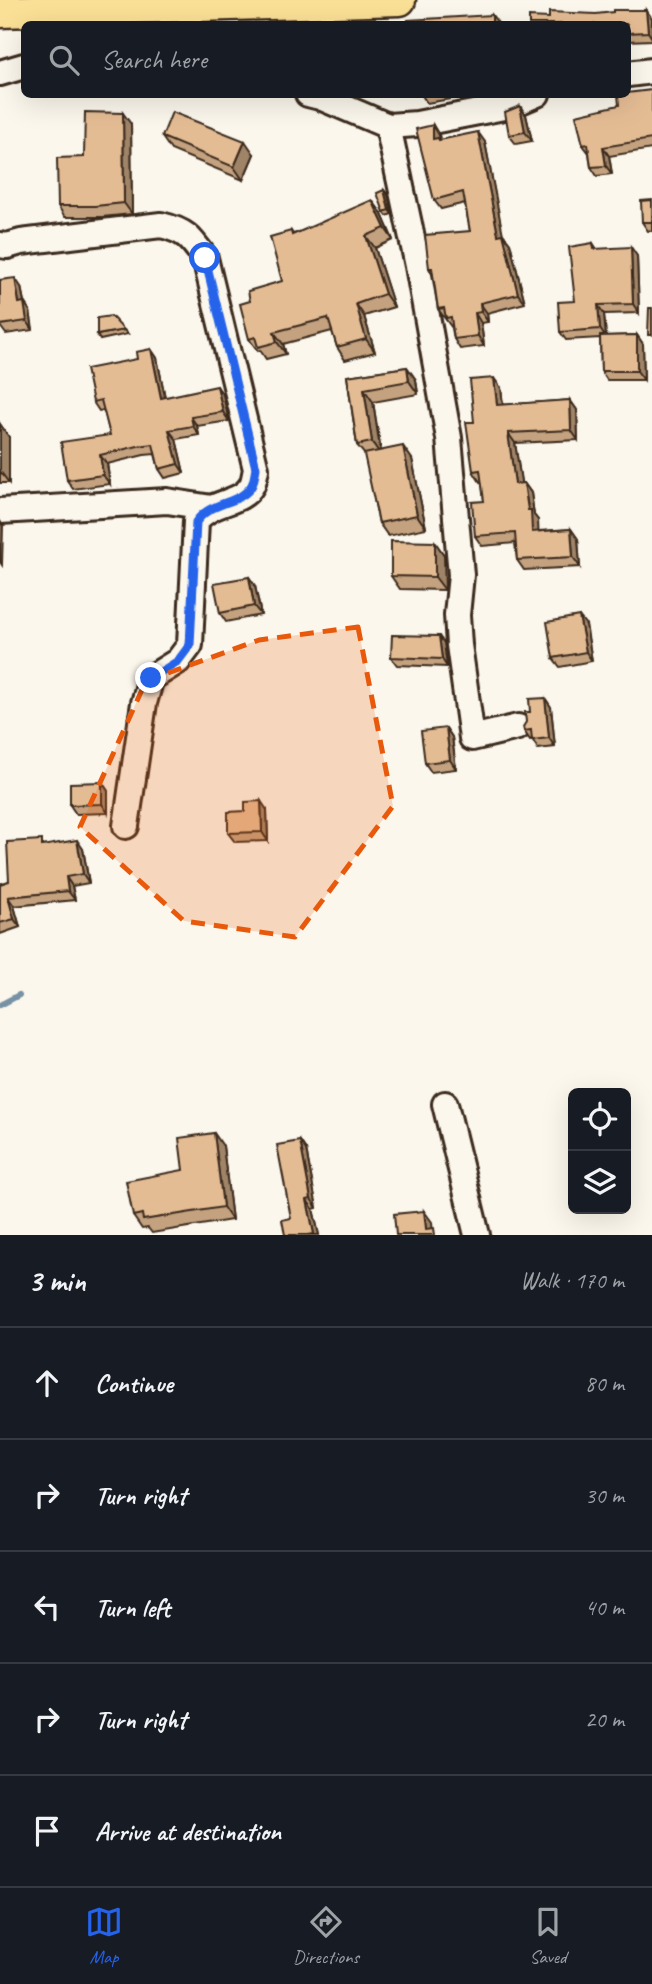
<!DOCTYPE html>
<meta charset="utf-8">
<style>
body{margin:0;font-family:Caveat,sans-serif;background:#20242c;color:#f1f3f6}
.controls{position:absolute;right:21px;bottom:21px;display:grid;overflow:hidden;border-radius:10px;box-shadow:0 7px 28px #0002}
.controls button{width:63px;height:63px;display:grid;place-items:center;padding:0;border:0;border-bottom:2px solid #363941;background:#171b24;color:#f1f3f6;font:35px sans-serif}
.stop{position:absolute;width:21px;height:21px;margin:-16px;border:5px solid #2563eb;border-radius:50%;background:#fff}
.stop.end{background:#2563eb;border-color:#fff;box-shadow:0 2px 7px #0008}
.list{margin:0;padding:0;list-style:none}
h2{display:flex;justify-content:space-between;align-items:center;height:91px;margin:0;padding:0 28px;font-size:30px}
h2 small{font-size:23px;font-weight:400;color:#9ea1a6}
.list li{display:grid;grid-template-columns:46px 1fr auto;gap:21px;align-items:center;box-sizing:border-box;height:112px;padding:0 28px;border-top:2px solid #363941}
.list b{display:block;font-size:26px;white-space:nowrap}
.list em{font-size:23px;font-style:normal;color:#9ea1a6}
.icon{flex:none;width:38px;height:38px;fill:none;stroke:currentColor;stroke-width:2;stroke-linecap:round;stroke-linejoin:round}
.map{position:relative;flex:none;width:652px;height:1235px;overflow:hidden}
.search{position:absolute;background:#171b24;box-shadow:0 7px 28px #0002;left:21px;right:21px;top:21px;height:77px;display:flex;align-items:center;gap:18px;box-sizing:border-box;padding:0 24px;border-radius:10px;color:#9ea1a6;font-size:26px}
.sheet{height:651px;background:#171b24}
nav{display:flex;justify-content:space-around;align-items:center;box-sizing:border-box;height:98px;border-top:2px solid #363941;background:#171b24;font-size:19px;color:#9ea1a6}
nav a{display:grid;justify-items:center;gap:4px}
nav .on{color:#2563eb}
.map>svg:first-child{display:block}
.lines{fill:none;stroke-linecap:round;stroke-linejoin:round}
.stream{stroke:#7692a4;stroke-width:6}
.minor-casing{stroke:#3b2a1e;stroke-width:30}
.major-casing{stroke:#3b2a1e;stroke-width:35}
.minor{stroke:#fbf7ec;stroke-width:24}
.major{stroke:#fadf96;stroke-width:30}
.wall{fill:#c4a27f;stroke:#3b2a1e;stroke-width:2}
.shaded-wall{fill:#a08468;stroke:#3b2a1e;stroke-width:2}
.building{fill:#e4bc94;stroke:#3b2a1e;stroke-width:2}
.route{stroke:#2563eb;stroke-width:9}
.marked{fill:#e8590c;fill-opacity:0.2;stroke:#e8590c;stroke-width:5;stroke-dasharray:14 9;stroke-linejoin:round}
</style>
<div class="map">
<svg width="652" height="1235" viewBox="0 0 652 1235">
<rect width="100%" height="100%" fill="#fbf7ec"/>
<filter id="ink" filterUnits="userSpaceOnUse"><feTurbulence type="fractalNoise" baseFrequency=".0143" numOctaves="2"/><feDisplacementMap in="SourceGraphic" scale="14" xChannelSelector="R" yChannelSelector="G"/><feConvolveMatrix kernelMatrix="1 2 1 2 8 2 1 2 1" color-interpolation-filters="sRGB"/></filter>
<g filter="url(#ink)">
<g class="lines">
<!-- stream -->
<path class="stream" d="M0,1005L19,995"/>
<!-- minor casing -->
<g class="minor-casing">
<g id="minor">
<path d="M0,73L24,66"/>
<path d="M628,74L652,71"/>
<path d="M308,94L320,97L388,126L417,124L509,106L537,94"/>
<path d="M388,126L418,266L449,438L461,575L457,615L459,645L472,738L518,727"/>
<path d="M0,245L7,246L21,242L161,225C186,231 190,237 205,258L256,469C255,473 254,481 252,485C241,505 211,500 196,521L190,645L178,661L151,678L144,703L126,826"/>
<path d="M0,511L167,501L212,508"/>
<path d="M445,1104L477,1235"/>
</g>
</g>
<!-- major casing -->
<g class="major-casing">
<path id="major" d="M0,12L400,0"/>
</g>
<!-- minor -->
<use href="#minor" class="minor"/>
<!-- major -->
<use href="#major" class="major"/>
</g>
<!-- wall -->
<g class="wall">
<path d="M652,18V40L627,41V24Z"/>
<path d="M652,90V149L609,156L612,174L597,176L591,167L589,153L583,145L619,105Z"/>
<path d="M421,94H456L457,98L427,103Z"/>
<path d="M520,106L526,115L532,141L516,144L509,135Z"/>
<path d="M131,124L132,214L102,217H65L58,206L84,157Z"/>
<path d="M439,135L440,140L485,142L502,234H503L510,243L525,303L487,313L488,322L481,323L484,346L460,349L454,339L452,328L438,309L432,274L429,268L470,231L465,203L441,209L434,200Z"/>
<path d="M162,137L254,154L243,180L171,150Z"/>
<path d="M384,190L388,195L392,214L387,216L384,212Z"/>
<path d="M652,200V231H648L642,222Z"/>
<path d="M381,212L393,240L375,248L394,307L364,316L375,352L345,360L337,347L332,331L283,344L286,354L266,359L260,350L258,351L249,339L250,301L282,281L291,231L293,234Z"/>
<path d="M593,243L597,249L637,256L639,313L604,314L606,336L637,335L643,344L644,380H607L601,371L600,338L566,340L560,332L575,301Z"/>
<path d="M0,280L21,287L24,302L30,311L33,330L6,334L0,326Z"/>
<path d="M124,330L128,334L100,340L97,335Z"/>
<path d="M151,349L157,358L165,398L223,395L229,421L197,426L199,435L176,439L184,473L165,478L159,469L155,454L144,455L107,464L110,484L73,489L67,480L110,435L104,410L99,411L93,402L137,359Z"/>
<path d="M407,367L416,380L418,394L373,402L381,451L412,459L426,528L388,536L379,523L365,455L357,445L347,376Z"/>
<path d="M501,388L503,405L570,400L577,410L578,440L515,443L521,483H524L531,493L534,515L538,520V531L571,529L578,539L580,567L524,570L517,560L515,543L482,546L475,536L484,501L482,481L480,482L473,471L474,422Z"/>
<path d="M0,424L9,437V483H0Z"/>
<path d="M435,542L444,555L445,590L400,589L391,576Z"/>
<path d="M249,577L255,586L261,615L226,622L220,613Z"/>
<path d="M586,625L592,661L560,667L553,658Z"/>
<path d="M444,643L447,667L397,665L391,657Z"/>
<path d="M545,698L551,707L555,747L538,749L532,739L530,740L524,731L530,712Z"/>
<path d="M446,728L452,737L456,769L431,772L425,763Z"/>
<path d="M102,782L108,791V813L76,814L70,805Z"/>
<path d="M267,810L268,841L235,842L228,833Z"/>
<path d="M46,846L83,849L89,883L72,886L75,900L14,906L20,927L0,934V884L9,881Z"/>
<path d="M300,1141L306,1150L317,1208L313,1209L319,1235H285L291,1218Z"/>
<path d="M223,1146L232,1220L152,1233L148,1228L142,1229L133,1216L183,1170Z"/>
</g>
<!-- shaded-wall -->
<g class="shaded-wall">
<path d="M646,10L652,18V38L648,32Z"/>
<path d="M492,15L498,23V24H492Z"/>
<path d="M520,106L526,115L532,141L525,132Z"/>
<path d="M123,113L131,124L132,214L124,203Z"/>
<path d="M433,125L439,135L440,140L445,147L433,139Z"/>
<path d="M478,132L485,142L505,245L498,235Z"/>
<path d="M245,141L254,154L243,180L234,167Z"/>
<path d="M603,147L609,156L612,174L606,166Z"/>
<path d="M384,190L388,195L392,214L389,210Z"/>
<path d="M372,200L381,212L393,240L385,228Z"/>
<path d="M503,234L510,243L525,303L518,294Z"/>
<path d="M366,236L375,248L394,307L385,294Z"/>
<path d="M631,247L637,256L639,313L633,304Z"/>
<path d="M15,278L21,287L24,302L30,311L33,330L27,321L19,303Z"/>
<path d="M480,303L487,313L488,322L481,312Z"/>
<path d="M356,304L364,316L375,352L366,339Z"/>
<path d="M598,305L604,314L606,338L600,329Z"/>
<path d="M475,313L481,323L484,346L478,336Z"/>
<path d="M274,332L283,344L286,354L277,342Z"/>
<path d="M637,335L643,344L644,380L637,371Z"/>
<path d="M151,349L157,358L167,407L161,398Z"/>
<path d="M407,367L416,380L418,394L409,381Z"/>
<path d="M494,378L501,388L504,415L497,405Z"/>
<path d="M217,386L223,395L229,421L223,412Z"/>
<path d="M364,389L373,402L381,455L372,442Z"/>
<path d="M570,400L577,410L578,440L571,430Z"/>
<path d="M191,417L197,426L199,435L193,426Z"/>
<path d="M0,424L9,437V483L0,471Z"/>
<path d="M169,430L176,439L184,473L178,464Z"/>
<path d="M508,433L515,443L523,494L515,484Z"/>
<path d="M403,446L412,459L426,528L417,515Z"/>
<path d="M100,455L107,464L110,484L103,475Z"/>
<path d="M524,483L531,493L534,515L538,520L539,542L532,532Z"/>
<path d="M0,521L3,526L2,565L0,562Z"/>
<path d="M571,529L578,539L580,567L573,557Z"/>
<path d="M435,542L444,555L445,590L435,577Z"/>
<path d="M249,577L255,586L261,615L254,606Z"/>
<path d="M579,616L586,625L592,661L586,652Z"/>
<path d="M439,636L444,643L447,667L442,659Z"/>
<path d="M545,698L551,707L555,747L549,738Z"/>
<path d="M446,728L452,737L456,769L450,760Z"/>
<path d="M102,782L108,791V813L102,804Z"/>
<path d="M261,801L267,810L268,841L262,832Z"/>
<path d="M77,840L83,849L89,883L83,874Z"/>
<path d="M66,877L72,886L75,900L68,891Z"/>
<path d="M8,897L14,906L20,927L14,919Z"/>
<path d="M214,1133L223,1146L232,1220L223,1207Z"/>
<path d="M300,1141L306,1150L317,1208L311,1199Z"/>
<path d="M307,1200L313,1209L319,1235H315L314,1234Z"/>
<path d="M424,1211L432,1222L433,1235L426,1229Z"/>
</g>
<!-- building -->
<g class="building">
<path d="M613,10H646L648,32L627,33V24H529V17L549,18V12L596,14L613,12Z"/>
<path d="M492,15V24H409L408,20Z"/>
<path d="M652,90V139L603,147L606,166L591,167L588,144L583,145L576,115L619,105L618,95L627,94V93Z"/>
<path d="M520,106L525,132L509,135L505,112Z"/>
<path d="M85,112L123,113L124,203L95,206H58L57,158L84,157Z"/>
<path d="M172,112L245,141L234,167L162,137Z"/>
<path d="M433,125V139L438,138L439,140L478,132L498,235L503,234L518,294L480,303L481,312L475,313L478,336L454,339L451,317L446,318L444,308L438,309L432,268H429L425,235L470,231L463,192L434,200L416,129Z"/>
<path d="M384,190L389,210L384,212L377,193Z"/>
<path d="M372,200L385,228L366,236L385,294L356,304L366,339L337,347L328,318L274,332L277,342L258,347L255,337L249,339L240,304L250,301L248,291L282,281L270,237L291,231L292,235Z"/>
<path d="M652,200V222H642L641,201Z"/>
<path d="M593,243L594,249L631,247L633,304L598,305L600,329L560,332L558,302L575,301L569,247Z"/>
<path d="M15,278L19,303L24,302L27,321L0,325V280Z"/>
<path d="M649,308H652V335H648Z"/>
<path d="M111,316L124,330L97,335V318Z"/>
<path d="M637,335V371H601L600,336Z"/>
<path d="M151,349L161,398L217,386L223,412L191,417L193,426L169,430L178,464L159,469L153,444L138,446L100,455L103,475L67,480L61,442L110,435L101,400L93,402L86,369L137,359L136,352Z"/>
<path d="M407,367L409,381L364,389L372,442L357,445L347,376Z"/>
<path d="M494,378L497,405L570,400L571,430L508,433L515,484L524,483L528,510H531L532,532L571,529L573,557L517,560L515,533L475,536L472,502L484,501L480,470L473,471L466,422H474L470,380Z"/>
<path d="M403,446L417,515L379,523L364,454Z"/>
<path d="M391,541L435,542V577L391,576Z"/>
<path d="M249,577L254,606L220,613L214,583Z"/>
<path d="M579,616L586,652L553,658L547,622Z"/>
<path d="M392,635L439,636L442,659L391,657Z"/>
<path d="M545,698L549,738L532,740L531,730L524,731L523,727L526,722L525,712H530L529,699Z"/>
<path d="M446,728L450,760L425,763L421,731Z"/>
<path d="M102,782V804L70,805V783Z"/>
<path d="M261,801L262,832L228,833V812L245,811V802Z"/>
<path d="M42,840V846L77,840L83,874L66,877L68,891L8,897L14,919L0,923V884L9,881L7,842Z"/>
<path d="M214,1133L223,1207L143,1220L142,1214L133,1216L126,1181L183,1170L179,1138Z"/>
<path d="M300,1141L311,1199L307,1200L314,1234L308,1235H285L282,1220L291,1218L277,1145Z"/>
<path d="M424,1211L426,1229L434,1228L435,1235H396L394,1214Z"/>
</g>
</g>
<g class="lines" filter="url(#ink)">
<!-- route -->
<path class="route" d="M151,678L178,661L190,645L196,522C211,500 241,505 252,485C254,481 255,473 256,468L205,258"/>
</g>
<!-- marked area -->
<path class="marked" d="M358,627L393,806L295,937L184,921L80,827L146,681L259,640Z"/>
</svg>
<div class="controls">
<button><svg class="icon" aria-label="locate" viewBox="0 0 24 24"><circle cx="12" cy="12" r="6"/><path d="M12 2v4M12 18v4M2 12h4M18 12h4"/></svg></button>
<button><svg class="icon" aria-label="layers" viewBox="0 0 24 24"><path d="M12 4l9 5-9 5-9-5zM3 14l9 5 9-5"/></svg></button>
</div>
<div class="stop" style="left:205px;top:258px"></div>
<div class="stop end" style="left:151px;top:678px"></div>
<div class="search"><svg class="icon" aria-label="search" viewBox="0 0 24 24"><circle cx="10" cy="10" r="6"/><path d="M15 15l6 6"/></svg>Search here</div>
</div>
<section class="sheet">
<h2>3 min<small>Walk · 170 m</small></h2>
<ul class="list">
<li><svg class="icon" aria-label="ahead" viewBox="0 0 24 24"><path d="M12 20V5M6 11l6-6 6 6"/></svg><div><b>Continue</b></div><em>80 m</em></li>
<li><svg class="icon" aria-label="right" viewBox="0 0 24 24"><path d="M7 20v-9h11M14 6l5 5-5 5"/></svg><div><b>Turn right</b></div><em>30 m</em></li>
<li><svg class="icon" aria-label="left" viewBox="0 0 24 24"><path d="M17 20v-9H6M10 6l-5 5 5 5"/></svg><div><b>Turn left</b></div><em>40 m</em></li>
<li><svg class="icon" aria-label="right" viewBox="0 0 24 24"><path d="M7 20v-9h11M14 6l5 5-5 5"/></svg><div><b>Turn right</b></div><em>20 m</em></li>
<li><svg class="icon" aria-label="arrive" viewBox="0 0 24 24"><path d="M6 21V4h12l-3 4 3 4H6"/></svg><div><b>Arrive at destination</b></div></li>
</ul>
</section>
<nav>
<a class="on"><svg class="icon" aria-label="map" viewBox="0 0 24 24"><path d="M3 6l6-2 6 2 6-2v14l-6 2-6-2-6 2zM9 4v14M15 6v14"/></svg>Map</a>
<a><svg class="icon" aria-label="directions" viewBox="0 0 24 24"><path d="M12 3l9 9-9 9-9-9zM9 14v-3h6M13 9l2 2-2 2"/></svg>Directions</a>
<a><svg class="icon" aria-label="saved" viewBox="0 0 24 24"><path d="M7 4h10v16l-5-4-5 4z"/></svg>Saved</a>
</nav>
